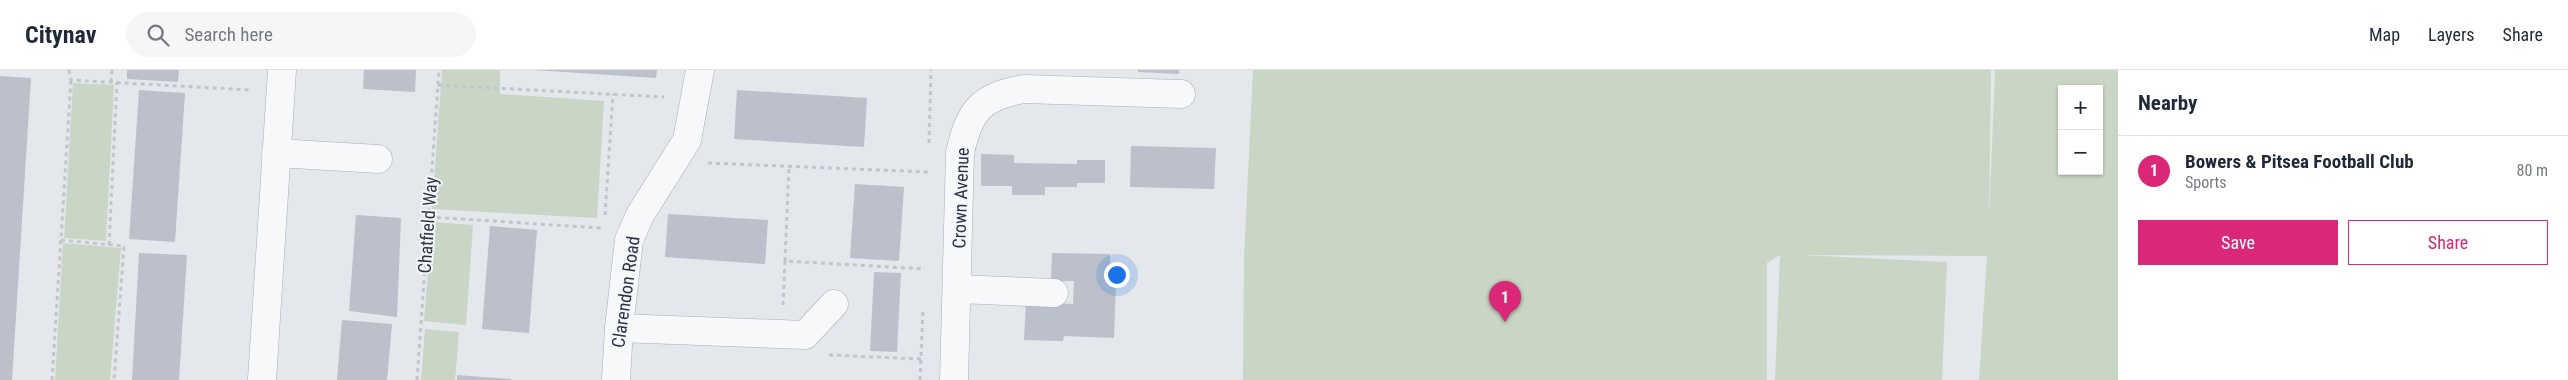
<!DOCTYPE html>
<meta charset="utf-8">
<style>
body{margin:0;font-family:"Roboto Condensed",sans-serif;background:#f6f6f7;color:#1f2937}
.controls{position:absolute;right:15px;top:15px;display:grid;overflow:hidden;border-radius:0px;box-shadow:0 1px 4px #0004}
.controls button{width:45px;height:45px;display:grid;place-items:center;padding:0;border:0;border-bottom:1px solid #e0e1e3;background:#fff;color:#1f2937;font:25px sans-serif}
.you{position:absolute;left:1116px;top:204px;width:18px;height:18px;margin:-12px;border:4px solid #fff;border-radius:50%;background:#1a73e8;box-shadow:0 0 0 8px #1a73e833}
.badge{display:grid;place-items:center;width:32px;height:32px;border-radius:50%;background:#db2777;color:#fff;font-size:16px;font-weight:700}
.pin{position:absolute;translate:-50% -41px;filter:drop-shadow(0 1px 2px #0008)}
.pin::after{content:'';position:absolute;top:26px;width:18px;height:15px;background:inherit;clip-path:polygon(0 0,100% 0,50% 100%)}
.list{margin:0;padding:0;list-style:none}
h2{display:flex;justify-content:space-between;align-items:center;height:65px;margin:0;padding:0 20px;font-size:21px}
h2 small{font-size:16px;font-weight:400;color:#747a83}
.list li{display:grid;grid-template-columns:32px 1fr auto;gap:15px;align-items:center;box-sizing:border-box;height:70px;padding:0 20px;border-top:1px solid #e0e1e3}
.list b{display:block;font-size:19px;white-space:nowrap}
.list p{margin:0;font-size:16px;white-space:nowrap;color:#747a83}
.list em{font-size:16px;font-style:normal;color:#747a83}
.actions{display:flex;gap:10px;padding:15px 20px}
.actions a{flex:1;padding:11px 0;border:1px solid #db2777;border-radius:0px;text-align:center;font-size:18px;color:#db2777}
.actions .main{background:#db2777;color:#fff}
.icon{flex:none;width:28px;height:28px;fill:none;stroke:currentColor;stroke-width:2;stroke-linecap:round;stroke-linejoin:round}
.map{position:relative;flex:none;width:2118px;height:310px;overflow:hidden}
header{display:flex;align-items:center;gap:30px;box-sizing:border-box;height:70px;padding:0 25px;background:#fff;border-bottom:1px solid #e0e1e3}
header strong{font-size:24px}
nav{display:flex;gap:28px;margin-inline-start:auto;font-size:18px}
.search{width:350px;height:45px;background:#f6f6f7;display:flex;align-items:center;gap:12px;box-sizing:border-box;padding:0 18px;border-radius:28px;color:#747a83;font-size:19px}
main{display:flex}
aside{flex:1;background:#fff}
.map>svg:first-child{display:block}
.green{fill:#c9d6c5;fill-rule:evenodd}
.building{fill:#bbc0ca}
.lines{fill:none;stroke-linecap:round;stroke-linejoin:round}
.street-casing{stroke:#a9aeb7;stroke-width:29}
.path{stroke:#c2c5cb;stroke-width:3;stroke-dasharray:4 4;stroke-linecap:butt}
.street{stroke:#f7f8fa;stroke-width:28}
.labels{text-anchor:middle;stroke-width:4;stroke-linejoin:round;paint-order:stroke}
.street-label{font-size:18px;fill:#2b3445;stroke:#f4f6f9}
</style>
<header>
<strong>Citynav</strong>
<div class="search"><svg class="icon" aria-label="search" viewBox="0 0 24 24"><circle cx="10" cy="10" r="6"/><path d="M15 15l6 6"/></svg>Search here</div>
<nav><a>Map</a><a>Layers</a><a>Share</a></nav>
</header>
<main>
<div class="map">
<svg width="2118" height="310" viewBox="0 0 2118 310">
<rect width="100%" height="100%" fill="#e4e7ec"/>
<!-- green -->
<g class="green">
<path d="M442,0H500V24L604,31L597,148L432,139Z"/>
<path d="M1253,0H1991L1989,151L1995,0H2118V310H1979L1987,186L1802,185L1947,192L1942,310H1775L1780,185L1767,193V310H1243L1244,188ZM2062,19H2099V101H2062Z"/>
<path d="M73,13L114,15L106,171L64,168Z"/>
<path d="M432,152L473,155L466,255L424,251Z"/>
<path d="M63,173L121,178L110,310H55Z"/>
<path d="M425,259L459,262L455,310H421Z"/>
</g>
<!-- building -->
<g class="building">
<path d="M127,0H179L178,12L127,9Z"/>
<path d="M364,0H416L415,22L363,19Z"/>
<path d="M534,0H657L656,8Z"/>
<path d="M1138,0H1179V4L1138,2Z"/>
<path d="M0,6L31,8L12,310H0Z"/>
<path d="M139,20L185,23L175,172L129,169Z"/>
<path d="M737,20L867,28L864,77L734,69Z"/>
<path d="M1131,76L1216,78L1214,119L1130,117Z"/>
<path d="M981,84L1014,85V93L1077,94V90H1105V113H1077V117H1045V125H1012V116H981Z"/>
<path d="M855,114L904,117L899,191L850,188Z"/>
<path d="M668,144L768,150L765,194L665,187Z"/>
<path d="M356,145L401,148L397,247L349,241Z"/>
<path d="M490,156L537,160L529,263L482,259Z"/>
<path d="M139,183L187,185L179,310H132Z"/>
<path d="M1052,183L1110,184V213H1116L1114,268L1064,266L1063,271L1024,270L1026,232L1073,234L1074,211H1051Z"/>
<path d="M874,202L901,203L897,282L870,281Z"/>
<path d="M342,250L392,254L387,310H337Z"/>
<path d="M457,305L511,309V310H457Z"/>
</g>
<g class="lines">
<!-- street casing -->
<g class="street-casing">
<g id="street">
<path d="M276,83L378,89"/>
<path d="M958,219L1054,223"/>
<path d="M619,258L805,265L834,234"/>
<path d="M262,310L282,0"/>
<path d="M616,310L619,258L629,170L640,145L687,70L700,0"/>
<path d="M954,310L960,83C969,41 981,26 1024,19L1181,24"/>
</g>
</g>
<!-- path -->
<g class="path">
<path d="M69,0L71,10L250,20"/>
<path d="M111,12L112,0"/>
<path d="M438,15L664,27"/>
<path d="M929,73L931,0"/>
<path d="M708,93L928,102"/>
<path d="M605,145L613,24"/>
<path d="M429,147L601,158"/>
<path d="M61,170L124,176L114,310"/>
<path d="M109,175L117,12"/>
<path d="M785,191L789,97"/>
<path d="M783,235L785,191L925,199"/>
<path d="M829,285L921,289"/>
<path d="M52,310L71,10"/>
<path d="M417,310L439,0"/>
<path d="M920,310L923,240"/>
</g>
<!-- street -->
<use href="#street" class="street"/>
</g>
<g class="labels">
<!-- street labels -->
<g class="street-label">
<text transform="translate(961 128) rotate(-88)" y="6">Crown Avenue</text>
<text transform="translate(428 155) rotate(-86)" y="6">Chatfield Way</text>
<text transform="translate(626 222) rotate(-82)" y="6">Clarendon Road</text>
</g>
</g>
</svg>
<div class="controls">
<button>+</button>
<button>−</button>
</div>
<div class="you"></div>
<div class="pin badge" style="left:1505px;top:252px">1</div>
</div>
<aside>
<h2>Nearby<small></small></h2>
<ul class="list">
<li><span class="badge">1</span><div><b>Bowers &amp; Pitsea Football Club</b><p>Sports</p></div><em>80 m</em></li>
</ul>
<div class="actions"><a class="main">Save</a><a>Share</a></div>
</aside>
</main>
